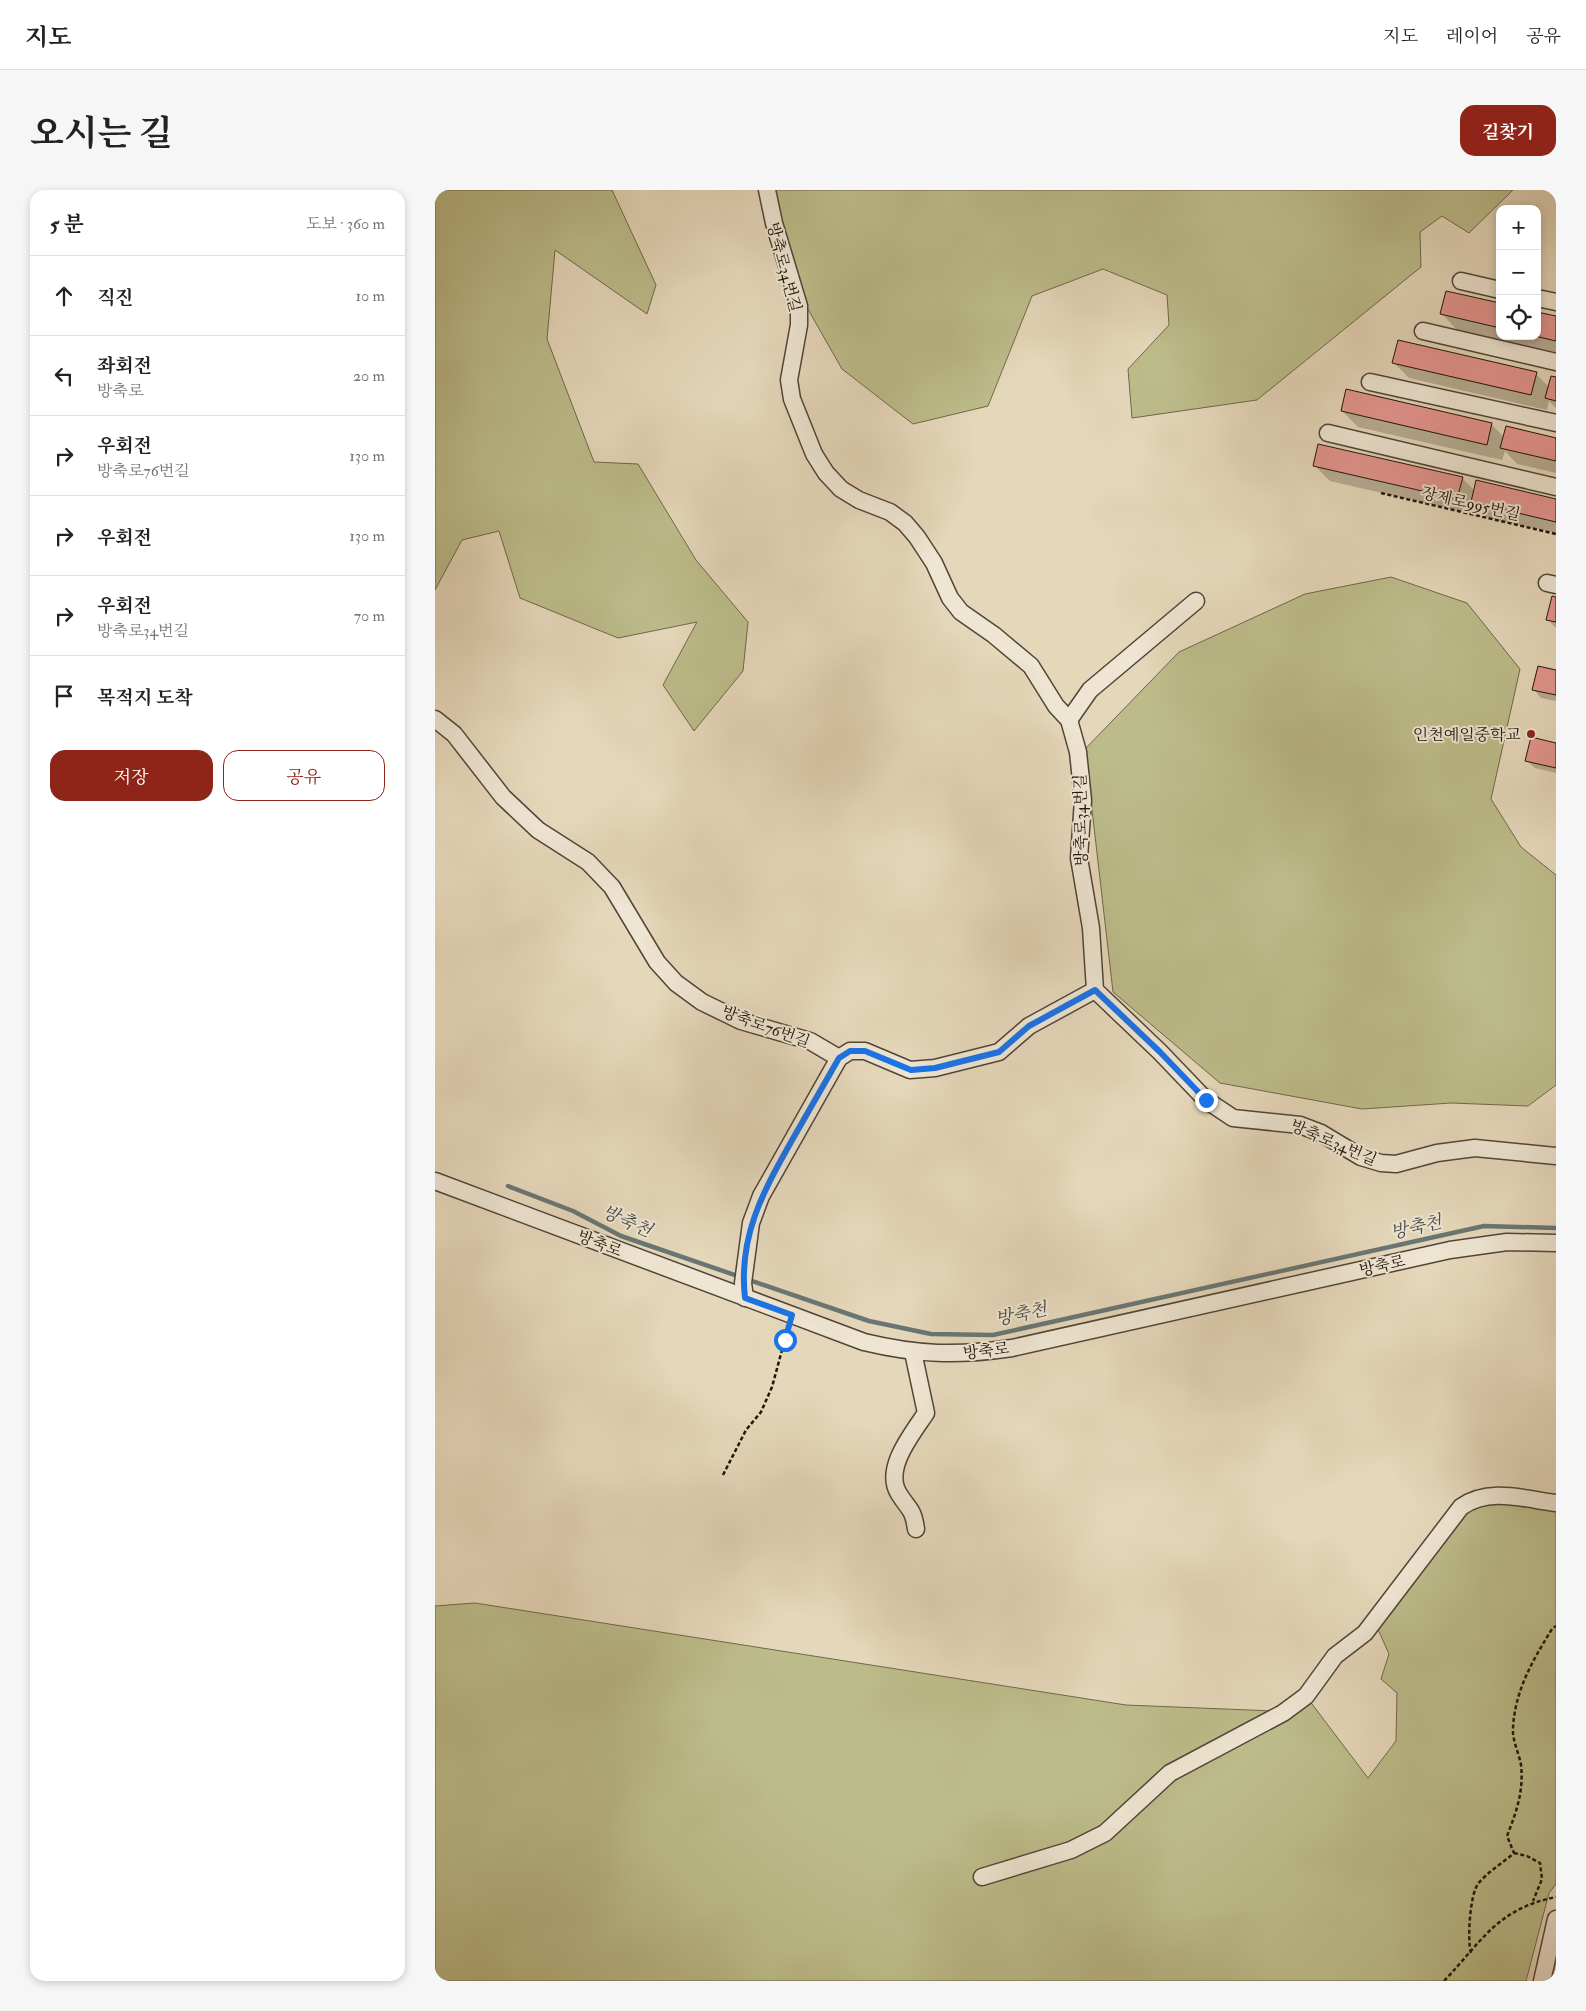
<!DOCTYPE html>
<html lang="ko">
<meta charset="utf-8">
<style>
body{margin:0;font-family:"IM FELL Double Pica","Noto Serif KR",serif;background:#f6f6f6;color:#222}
.controls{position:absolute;right:15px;top:15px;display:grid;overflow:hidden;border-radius:10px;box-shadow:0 2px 8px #0003}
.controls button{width:45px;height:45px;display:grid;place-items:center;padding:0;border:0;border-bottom:1px solid #e0e0e0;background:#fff;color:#222;font:25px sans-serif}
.stop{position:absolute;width:15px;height:15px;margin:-11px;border:4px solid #1a73e8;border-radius:50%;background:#fff}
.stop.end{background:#1a73e8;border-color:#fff;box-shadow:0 1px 5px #0008}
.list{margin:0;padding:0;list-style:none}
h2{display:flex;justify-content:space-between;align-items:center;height:65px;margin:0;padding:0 20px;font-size:21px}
h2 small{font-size:16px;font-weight:400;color:#767676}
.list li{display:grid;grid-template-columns:32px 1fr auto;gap:15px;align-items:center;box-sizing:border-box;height:80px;padding:0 20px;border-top:1px solid #e0e0e0}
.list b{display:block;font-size:19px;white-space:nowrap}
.list p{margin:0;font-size:16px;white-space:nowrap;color:#767676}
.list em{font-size:16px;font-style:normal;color:#767676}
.actions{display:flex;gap:10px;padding:15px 20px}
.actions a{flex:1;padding:11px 0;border:1px solid #8f2418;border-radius:15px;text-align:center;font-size:18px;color:#8f2418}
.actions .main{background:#8f2418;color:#fff}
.icon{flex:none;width:28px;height:28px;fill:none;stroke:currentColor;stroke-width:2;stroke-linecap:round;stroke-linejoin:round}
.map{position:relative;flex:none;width:1121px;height:1791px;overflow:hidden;border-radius:15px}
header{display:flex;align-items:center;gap:30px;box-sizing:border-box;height:70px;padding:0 25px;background:#fff;border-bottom:1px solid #e0e0e0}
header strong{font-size:24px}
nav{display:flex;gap:28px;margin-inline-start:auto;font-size:18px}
.intro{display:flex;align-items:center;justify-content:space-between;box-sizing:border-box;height:120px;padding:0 30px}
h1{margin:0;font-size:35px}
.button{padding:12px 22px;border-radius:15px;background:#8f2418;color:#fff;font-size:18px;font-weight:700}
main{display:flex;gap:30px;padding:0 30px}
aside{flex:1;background:#fff;border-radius:15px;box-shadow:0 2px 8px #0003}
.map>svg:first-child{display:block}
.green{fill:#bcbc8a;stroke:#6e684b}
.shadow{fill:#0003}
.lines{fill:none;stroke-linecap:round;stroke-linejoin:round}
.stream{stroke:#697674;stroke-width:4.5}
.building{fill:#e3958f;stroke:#20140c}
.minor-casing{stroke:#514538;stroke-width:19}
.path{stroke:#20140c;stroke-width:2.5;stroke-dasharray:4 2.5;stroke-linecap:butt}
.minor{stroke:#eee5d2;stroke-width:16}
.route{stroke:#1a73e8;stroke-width:6}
.poi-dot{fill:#8f2418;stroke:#eee5d2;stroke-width:2}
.labels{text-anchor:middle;stroke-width:4;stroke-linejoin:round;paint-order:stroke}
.street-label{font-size:16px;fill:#20140c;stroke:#eee5d2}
.poi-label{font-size:16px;fill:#20140c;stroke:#eee5d2;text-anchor:end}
.water-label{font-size:18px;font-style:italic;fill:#4a4d49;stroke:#eee5d2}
</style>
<header>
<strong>지도</strong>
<nav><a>지도</a><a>레이어</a><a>공유</a></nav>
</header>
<div class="intro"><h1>오시는 길</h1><a class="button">길찾기</a></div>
<main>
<aside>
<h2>5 분<small>도보 · 360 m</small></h2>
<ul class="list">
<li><svg class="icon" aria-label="ahead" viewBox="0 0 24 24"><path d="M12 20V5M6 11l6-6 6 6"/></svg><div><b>직진</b></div><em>10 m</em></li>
<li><svg class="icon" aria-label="left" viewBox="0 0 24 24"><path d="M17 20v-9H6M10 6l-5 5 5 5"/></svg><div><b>좌회전</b><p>방축로</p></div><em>20 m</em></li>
<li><svg class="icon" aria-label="right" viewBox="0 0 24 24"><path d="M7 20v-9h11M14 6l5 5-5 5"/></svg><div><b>우회전</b><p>방축로76번길</p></div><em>130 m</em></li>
<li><svg class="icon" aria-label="right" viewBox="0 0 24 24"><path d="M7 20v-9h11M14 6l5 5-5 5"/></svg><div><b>우회전</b></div><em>130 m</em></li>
<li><svg class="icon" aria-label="right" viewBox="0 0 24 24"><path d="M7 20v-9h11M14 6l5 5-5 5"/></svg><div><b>우회전</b><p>방축로34번길</p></div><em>70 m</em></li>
<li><svg class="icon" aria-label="arrive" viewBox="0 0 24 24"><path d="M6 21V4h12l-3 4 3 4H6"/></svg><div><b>목적지 도착</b></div></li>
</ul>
<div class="actions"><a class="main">저장</a><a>공유</a></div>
</aside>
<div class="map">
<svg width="1121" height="1791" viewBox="0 0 1121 1791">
<rect width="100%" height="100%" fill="#e5d7ba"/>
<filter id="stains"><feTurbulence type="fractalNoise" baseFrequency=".004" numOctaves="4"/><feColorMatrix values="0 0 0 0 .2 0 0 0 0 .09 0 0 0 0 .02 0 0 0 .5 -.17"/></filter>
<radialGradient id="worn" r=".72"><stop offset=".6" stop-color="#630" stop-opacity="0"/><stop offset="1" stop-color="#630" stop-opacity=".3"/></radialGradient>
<!-- green -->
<g class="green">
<path d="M0,0H177L221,95L212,124L120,60L112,149L159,272L203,274L261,370L313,432L308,481L259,541L228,495L262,432L183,448L85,408L64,341L27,350L0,400Z"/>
<path d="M335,0H1078L1034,43L1007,26L985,42L986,77L822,210L697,228L693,179L734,135L732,105L668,79L597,106L553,216L478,234L407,179L366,107Z"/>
<path d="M956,387L1032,413L1085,479L1056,609L1086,657L1121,685V895L1093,916L1016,913L927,919L785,893L678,802L650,559L744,462L870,404Z"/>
<path d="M1053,1309L1121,1318V1694L1114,1703L1091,1791H0V1416L40,1413L691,1515L839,1521L874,1510L933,1588L961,1551L962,1503L946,1489L954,1464L941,1435L1025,1325Z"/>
</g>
<!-- shadow -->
<g class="shadow">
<path d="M1065,114V146H1102L1121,127V162L1022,140L1007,124Z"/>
<path d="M959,173L1101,184L1114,197L1121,188V218L1114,211L1112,220L974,188Z"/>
<path d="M907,221L1056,234L1069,247L1121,249V283L1082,274L1070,261L1067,270L923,237Z"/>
<path d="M879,275L1027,288L1040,301L1121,310V343L1053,328L1040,315L1038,324L895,291Z"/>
<path d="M1121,408V438L1113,430Z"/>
<path d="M1121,481V511L1106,508L1099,500Z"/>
<path d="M1121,554V583L1100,578L1092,571Z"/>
</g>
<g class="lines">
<!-- stream -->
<path class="stream" d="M73,996L138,1021L186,1046L434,1131L496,1144L558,1145L1049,1036L1121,1038"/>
</g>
<!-- building -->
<g class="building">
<path d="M1011,101L1065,113V138L1005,124Z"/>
<path d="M1102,122L1121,126V151L1100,146H1102Z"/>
<path d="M963,150L1102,182L1096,205L957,173Z"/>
<path d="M1116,186L1121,187V211L1110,208Z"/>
<path d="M911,199L1057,233L1052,255L906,221Z"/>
<path d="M1071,236L1121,248V271L1065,258Z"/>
<path d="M883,254L1028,287L1022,309L878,276Z"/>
<path d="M1041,290L1121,309V332L1036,312Z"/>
<path d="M1117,406L1121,407V432L1111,430Z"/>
<path d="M1103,476L1121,480V505L1097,500Z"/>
<path d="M1096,547L1121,553V578L1090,571Z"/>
</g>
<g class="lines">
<!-- minor casing -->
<g class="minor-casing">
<g id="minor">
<path d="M332,0L339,33L364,116V135L354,190L357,209L379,264L391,283L406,299L424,310L455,322L470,333L482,347L499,373L515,408L526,422L559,445L596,476L621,516L634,530L643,562L648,610L644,668L656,738L660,800L725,862L771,910L798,928L865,935L886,943L926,967L946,973L961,974L1002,963L1040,958L1121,966"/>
<path d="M1026,91L1065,100"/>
<path d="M1102,108L1121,112"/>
<path d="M988,141L1121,172"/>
<path d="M935,192L1121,233"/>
<path d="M893,243L1121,297"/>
<path d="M1112,393L1121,395"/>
<path d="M0,529L19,544L68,607L103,640L153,672L177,697L222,772L241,793L267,812L306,831L375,851L404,868"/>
<path d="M634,530L655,500L761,411"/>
<path d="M0,991L429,1152C483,1165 522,1166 577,1158L1015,1060L1072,1052L1121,1053"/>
<path d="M310,1108L308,1093L316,1033L326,1006L404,868L415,861H430L475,880L500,878L564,862L594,836L660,800"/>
<path d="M478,1162L491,1223C477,1244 448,1279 464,1304C474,1320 478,1318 481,1339"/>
<path d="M547,1687L636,1660L670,1643L735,1583L848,1523L871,1506L900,1466L930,1443L1026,1317C1054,1297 1089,1309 1121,1313"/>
<path d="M1107,1791L1121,1729"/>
</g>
</g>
<!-- path -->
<g class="path">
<path d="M946,303L1121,344"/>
<path d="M288,1285L311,1240L326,1222L337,1197L353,1138"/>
<path d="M1079,1663L1092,1666L1105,1673L1107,1689L1098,1711"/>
<path d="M1036,1763C1032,1751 1035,1704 1043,1694C1052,1682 1068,1673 1079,1663L1072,1646C1081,1623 1089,1601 1086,1575C1084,1563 1077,1550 1078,1538C1080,1500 1098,1470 1117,1439L1121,1436"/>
<path d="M1009,1791C1048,1750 1062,1719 1121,1707"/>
</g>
<!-- minor -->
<use href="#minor" class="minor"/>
</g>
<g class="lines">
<!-- route -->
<path class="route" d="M350,1150L357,1125L310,1108C303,1047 328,1002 356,952C372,924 388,896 404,868L415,861H430L476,880L500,878L564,862L594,836L660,800L725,862L771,910"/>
</g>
<!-- markers -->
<circle class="poi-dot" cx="1096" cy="544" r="5"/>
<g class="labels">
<!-- street labels -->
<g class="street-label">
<text transform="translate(350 77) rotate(75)" y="6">방축로34번길</text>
<text transform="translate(1036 313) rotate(13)" y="6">장제로995번길</text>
<text transform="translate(645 630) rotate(-91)" y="6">방축로34번길</text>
<text transform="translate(331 836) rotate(20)" y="6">방축로76번길</text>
<text transform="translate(899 952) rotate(23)" y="6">방축로34번길</text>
<text transform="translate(165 1053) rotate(21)" y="6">방축로</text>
<text transform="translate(947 1075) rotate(-13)" y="6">방축로</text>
<text transform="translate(551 1160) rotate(-7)" y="6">방축로</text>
</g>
<!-- poi labels -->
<g class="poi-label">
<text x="1086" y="550">인천예일중학교</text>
</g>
<!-- water labels -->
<g class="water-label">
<text transform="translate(192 1031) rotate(24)" y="6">방축천</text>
<text transform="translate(981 1037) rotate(-13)" y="6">방축천</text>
<text transform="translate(586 1124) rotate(-12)" y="6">방축천</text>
</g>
</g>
<rect width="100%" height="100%" filter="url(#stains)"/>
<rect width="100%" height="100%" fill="url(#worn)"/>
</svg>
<div class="controls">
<button>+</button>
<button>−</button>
<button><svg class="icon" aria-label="locate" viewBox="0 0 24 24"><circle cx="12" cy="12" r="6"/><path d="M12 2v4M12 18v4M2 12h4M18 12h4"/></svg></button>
</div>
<div class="stop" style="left:350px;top:1150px"></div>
<div class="stop end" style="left:771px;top:910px"></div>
</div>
</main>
